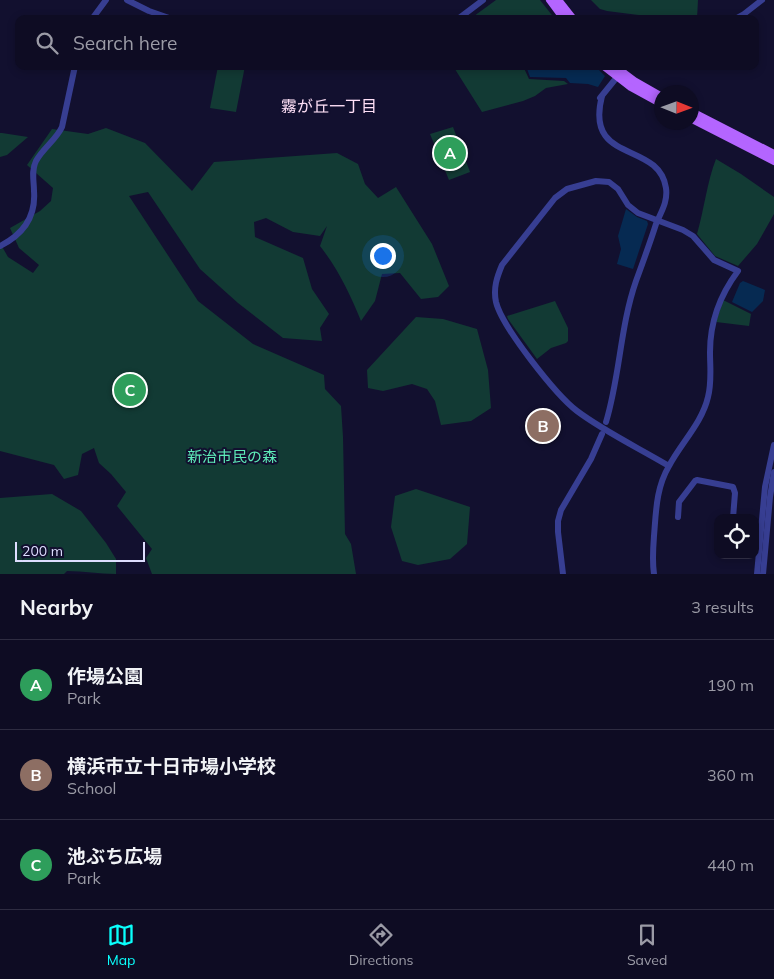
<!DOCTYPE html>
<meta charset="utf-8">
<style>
body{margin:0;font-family:Mulish,"Noto Sans JP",sans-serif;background:#17152b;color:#f1f3f6}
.controls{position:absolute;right:15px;bottom:15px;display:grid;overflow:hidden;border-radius:10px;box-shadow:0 2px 8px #0003}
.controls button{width:45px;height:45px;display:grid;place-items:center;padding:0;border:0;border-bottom:1px solid #2e2c41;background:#0e0c23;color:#f1f3f6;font:25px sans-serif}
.compass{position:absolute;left:654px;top:85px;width:45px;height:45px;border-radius:50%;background:#0e0c23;box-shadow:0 2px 8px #0003;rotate:91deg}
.scale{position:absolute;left:15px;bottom:12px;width:130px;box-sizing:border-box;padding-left:5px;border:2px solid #dedeff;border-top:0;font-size:14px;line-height:18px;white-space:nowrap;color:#dedeff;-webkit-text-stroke:4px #12102f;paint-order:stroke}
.you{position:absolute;left:382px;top:255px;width:18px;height:18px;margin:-12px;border:4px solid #fff;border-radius:50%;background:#1a73e8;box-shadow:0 0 0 8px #1a73e833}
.badge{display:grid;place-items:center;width:32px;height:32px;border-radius:50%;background:#0afffc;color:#fff;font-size:16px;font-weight:700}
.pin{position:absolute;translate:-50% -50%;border:2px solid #fff;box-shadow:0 1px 5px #0006}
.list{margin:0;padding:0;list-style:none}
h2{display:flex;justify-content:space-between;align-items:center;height:65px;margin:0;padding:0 20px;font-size:21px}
h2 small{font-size:16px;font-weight:400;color:#9b9ba6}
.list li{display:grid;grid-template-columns:32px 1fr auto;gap:15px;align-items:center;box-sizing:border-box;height:90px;padding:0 20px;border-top:1px solid #2e2c41}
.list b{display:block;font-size:19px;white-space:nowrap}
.list p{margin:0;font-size:16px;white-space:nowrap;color:#9b9ba6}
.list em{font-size:16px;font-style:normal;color:#9b9ba6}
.icon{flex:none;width:28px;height:28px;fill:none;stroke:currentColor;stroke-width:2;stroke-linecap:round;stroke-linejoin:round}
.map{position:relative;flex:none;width:774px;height:574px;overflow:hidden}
.search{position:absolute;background:#0e0c23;box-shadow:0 2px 8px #0003;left:15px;right:15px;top:15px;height:55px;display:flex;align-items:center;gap:12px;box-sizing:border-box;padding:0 18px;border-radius:10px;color:#9b9ba6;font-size:19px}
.sheet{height:335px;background:#0e0c23}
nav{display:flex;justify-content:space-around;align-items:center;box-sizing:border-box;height:70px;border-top:1px solid #2e2c41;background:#0e0c23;font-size:14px;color:#9b9ba6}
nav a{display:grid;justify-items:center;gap:2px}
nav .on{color:#0afffc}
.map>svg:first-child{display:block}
.green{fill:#123a34}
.water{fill:#062a52}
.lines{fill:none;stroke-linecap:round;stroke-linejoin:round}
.minor{stroke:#373e92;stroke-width:6}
.major{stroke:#b465ff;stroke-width:8}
.labels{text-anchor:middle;stroke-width:4;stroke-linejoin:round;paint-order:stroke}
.park-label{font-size:15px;fill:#5eebb8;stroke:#12102f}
.neighbourhood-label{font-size:16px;fill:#ffe0f7;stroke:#12102f}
</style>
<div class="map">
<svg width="774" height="574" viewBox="0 0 774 574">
<rect width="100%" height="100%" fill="#12102f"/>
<!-- green -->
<g class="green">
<path d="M496,0H540L555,19H470Z"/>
<path d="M591,0H698L697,19L662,18L607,11L600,9Z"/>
<path d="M218,66H245L236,112L210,108Z"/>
<path d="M453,66H523L529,79L564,81L568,84L546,88L535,96L523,101L482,112Z"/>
<path d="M453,127L470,172L449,180L430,134Z"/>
<path d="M106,128L145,143L192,191L214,162L337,153L358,164L365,184L378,198L396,187L432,244L449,286L438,297L421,299L400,273L382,274L375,301L361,321C350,294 338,269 320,246L327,226L320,236L293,232L266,218L254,222L255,237L303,258L312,289L329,314L320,328L322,341L283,338L238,303L200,269L148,192L129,196L198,301L253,344L324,375L325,389L341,406L343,437L345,534L351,544L356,574H152L146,558L152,549L117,506L126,492L111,474L99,463L94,448L82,454L78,475L64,479L54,465L0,451V243L8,257L33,273L39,265L19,248L10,228L40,211L51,201L53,188L27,165L52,129L88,134Z"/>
<path d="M0,133H2L28,137L7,155L0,157Z"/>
<path d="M716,159L741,174L774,197V214L757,244L738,266L715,256L697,234C704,210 707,182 716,159Z"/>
<path d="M723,300L751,314L749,326L716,322Z"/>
<path d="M555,301L568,328V341L566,343L551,348L537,359L508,319L507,316Z"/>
<path d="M416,317L443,319L477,329L488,370L491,408L471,421L441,425L435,401L427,389L412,384L383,391L368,388L367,370Z"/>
<path d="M416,489L470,507L467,544L450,559L418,565L402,561L391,527L395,496Z"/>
<path d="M52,494L81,511L106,543L116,559V574C99,574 84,571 67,571L64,574H0V498Z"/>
</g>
<!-- water -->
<g class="water">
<path d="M526,66H595L605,76L598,87L588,84L570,83L566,78L530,77Z"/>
<path d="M626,209L637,217L647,221L648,224L633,269L617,264L621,249L618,236Z"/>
<path d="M743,281L765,290L763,301L752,312L732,302L740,283Z"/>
</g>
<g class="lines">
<!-- minor -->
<g class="minor">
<path d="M127,0L149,11L172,19"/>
<path d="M92,19L106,0"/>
<path d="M458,19L483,0"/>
<path d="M735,19L744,14L762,0"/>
<path d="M602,96C584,165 659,140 666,188C668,202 661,212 656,224C650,243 643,262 636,281C620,327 620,376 606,422"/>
<path d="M600,98L626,66"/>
<path d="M0,246C22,235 36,217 34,191C34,181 31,171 36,161C43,148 56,140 62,127L75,66"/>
<path d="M678,517L679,502L695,481L697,480L733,487L735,493L733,518"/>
<path d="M563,574L558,532V521L561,510L591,459L602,434"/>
<path d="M654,574C652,561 653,549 654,536C656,512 656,488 669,466C681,443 702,423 708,397C712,382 710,367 710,352C710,322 720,295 738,271L714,260L693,236L683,230L638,213L628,205L618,189L609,182L596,181L567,189L555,198L502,265C497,277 493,288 496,302C502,327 556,395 577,411C605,432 639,448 669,466"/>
<path d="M757,574L765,487L774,445"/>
<path d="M763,574L770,497L774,472"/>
</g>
<!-- major -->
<g class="major">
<path d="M550,0L564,19"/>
<path d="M558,0L573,19"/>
<path d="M604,66L631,87L662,104"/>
<path d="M614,66L634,81L662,97"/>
<path d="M692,112L774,154"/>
<path d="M692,119L774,161"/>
</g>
</g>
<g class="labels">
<!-- park labels -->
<g class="park-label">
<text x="232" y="462">新治市民の森</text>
</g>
<!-- neighbourhood labels -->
<g class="neighbourhood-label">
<text x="329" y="112">霧が丘一丁目</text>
</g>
</g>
</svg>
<div class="controls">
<button><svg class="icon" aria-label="locate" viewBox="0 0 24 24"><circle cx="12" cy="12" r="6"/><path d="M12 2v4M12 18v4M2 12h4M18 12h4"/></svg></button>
</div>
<svg class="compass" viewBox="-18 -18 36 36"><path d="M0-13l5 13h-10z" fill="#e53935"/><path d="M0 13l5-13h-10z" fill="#9b9ba6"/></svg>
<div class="scale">200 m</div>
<div class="you"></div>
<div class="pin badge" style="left:450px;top:153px;background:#2e9e5b">A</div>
<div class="pin badge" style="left:543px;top:426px;background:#8d6e63">B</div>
<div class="pin badge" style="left:130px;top:390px;background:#2e9e5b">C</div>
<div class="search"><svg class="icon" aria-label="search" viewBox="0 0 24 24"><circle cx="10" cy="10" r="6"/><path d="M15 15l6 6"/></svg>Search here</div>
</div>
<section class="sheet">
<h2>Nearby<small>3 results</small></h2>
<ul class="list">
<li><span class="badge" style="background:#2e9e5b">A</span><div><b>作場公園</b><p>Park</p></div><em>190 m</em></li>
<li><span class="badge" style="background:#8d6e63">B</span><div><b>横浜市立十日市場小学校</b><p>School</p></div><em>360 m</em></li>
<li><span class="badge" style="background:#2e9e5b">C</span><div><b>池ぶち広場</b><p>Park</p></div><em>440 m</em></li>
</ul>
</section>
<nav>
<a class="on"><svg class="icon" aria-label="map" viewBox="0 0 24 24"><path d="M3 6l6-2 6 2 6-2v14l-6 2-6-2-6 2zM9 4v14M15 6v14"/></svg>Map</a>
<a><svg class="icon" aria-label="directions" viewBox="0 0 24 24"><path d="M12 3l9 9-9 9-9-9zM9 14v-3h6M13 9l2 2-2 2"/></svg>Directions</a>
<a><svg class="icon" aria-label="saved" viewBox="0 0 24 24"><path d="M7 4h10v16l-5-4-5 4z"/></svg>Saved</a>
</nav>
